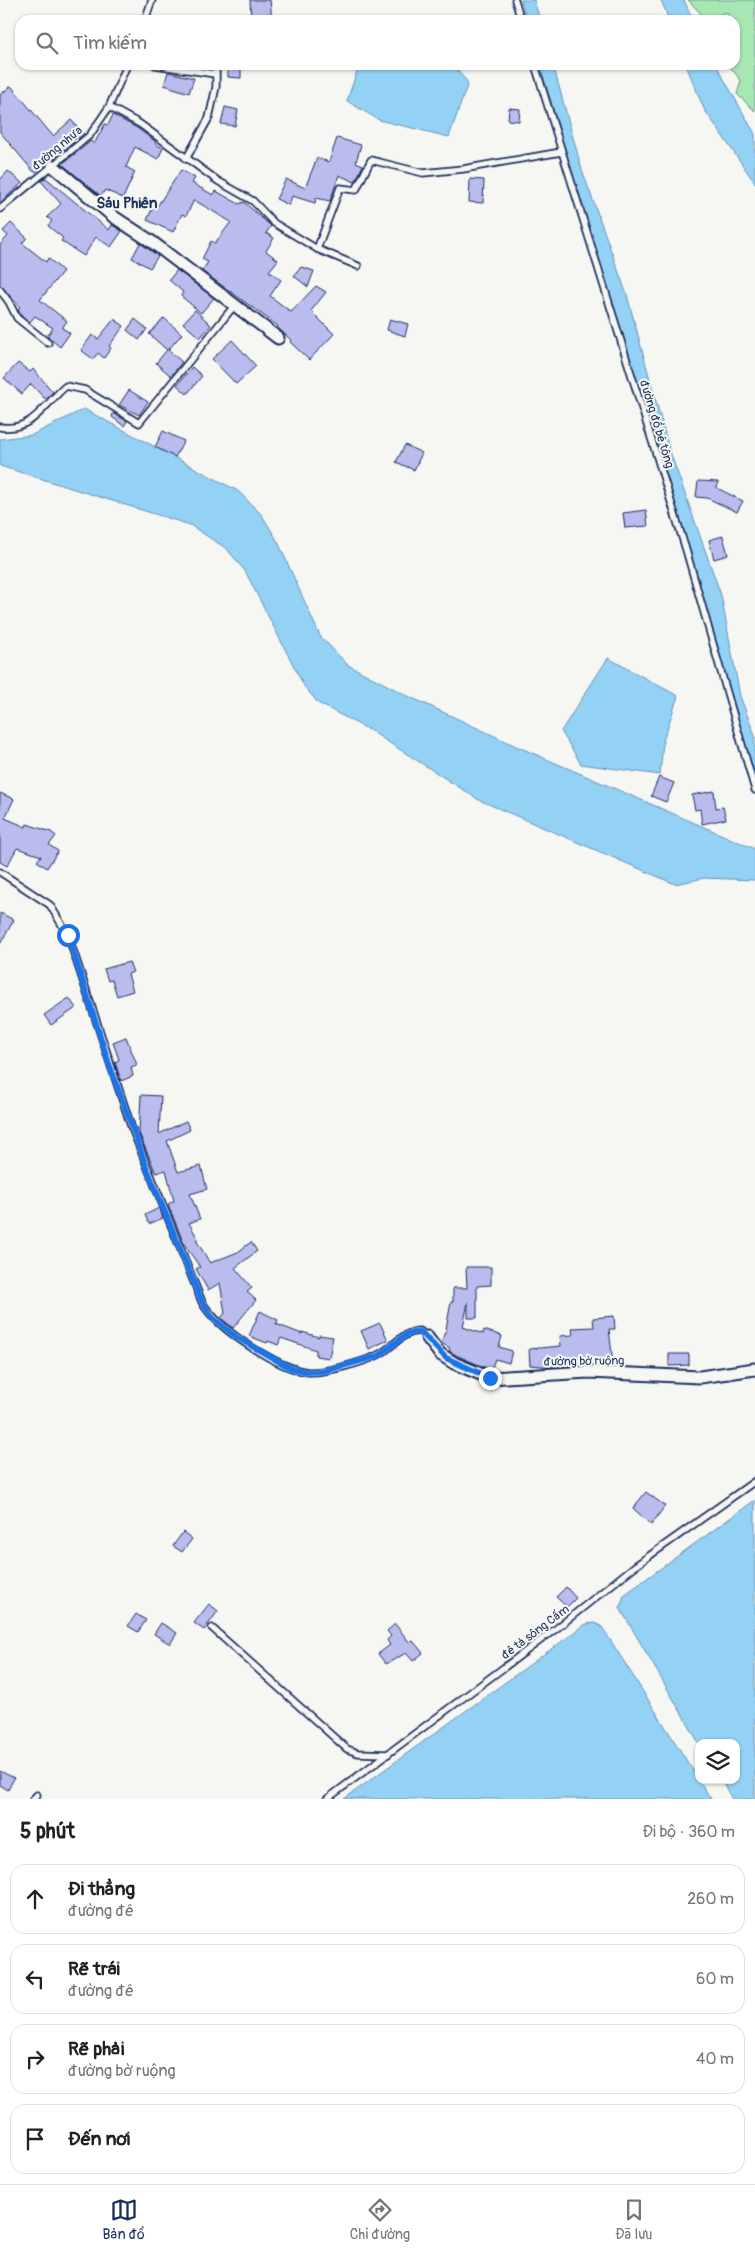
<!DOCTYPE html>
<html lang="vi">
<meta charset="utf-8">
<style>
body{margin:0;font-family:Pangolin,sans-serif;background:#f6f6f6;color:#202124}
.controls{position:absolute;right:15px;bottom:15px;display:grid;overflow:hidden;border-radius:10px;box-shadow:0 1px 4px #0004}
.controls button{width:45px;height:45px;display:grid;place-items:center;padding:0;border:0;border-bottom:1px solid #e0e0e0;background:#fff;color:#202124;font:25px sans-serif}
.stop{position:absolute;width:15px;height:15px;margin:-11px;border:4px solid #1a73e8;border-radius:50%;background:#fff}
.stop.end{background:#1a73e8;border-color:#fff;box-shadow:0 1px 5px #0008}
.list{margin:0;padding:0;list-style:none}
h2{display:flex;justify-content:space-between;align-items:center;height:65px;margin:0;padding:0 20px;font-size:21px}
h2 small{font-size:16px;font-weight:400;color:#757577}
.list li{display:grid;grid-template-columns:32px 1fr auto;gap:15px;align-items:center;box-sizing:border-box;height:70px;margin:0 10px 10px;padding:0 10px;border:1px solid #e0e0e0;border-radius:15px}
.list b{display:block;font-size:19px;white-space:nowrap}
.list p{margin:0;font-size:16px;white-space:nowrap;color:#757577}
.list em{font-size:16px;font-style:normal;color:#757577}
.icon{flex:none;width:28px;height:28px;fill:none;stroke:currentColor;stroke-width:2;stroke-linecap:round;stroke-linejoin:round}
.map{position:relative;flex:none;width:755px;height:1799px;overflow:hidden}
.search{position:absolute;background:#fff;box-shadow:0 1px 4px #0004;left:15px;right:15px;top:15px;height:55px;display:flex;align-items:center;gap:12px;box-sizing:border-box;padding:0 18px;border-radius:15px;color:#757577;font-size:19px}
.sheet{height:385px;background:#fff}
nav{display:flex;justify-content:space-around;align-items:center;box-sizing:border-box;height:70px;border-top:1px solid #e0e0e0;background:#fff;font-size:14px;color:#757577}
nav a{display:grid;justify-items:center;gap:2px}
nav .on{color:#1b2f5e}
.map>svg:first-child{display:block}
.green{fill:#a7e8b2;stroke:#618c88}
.water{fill:#94d2f5;stroke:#6491b9}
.building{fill:#babcee;stroke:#1b2f5e}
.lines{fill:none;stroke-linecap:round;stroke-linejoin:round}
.lane-casing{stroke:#1b2f5e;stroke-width:9}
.street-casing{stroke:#1b2f5e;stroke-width:15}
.lane{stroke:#f6f6f2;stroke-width:5.5}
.street{stroke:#f6f6f2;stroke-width:11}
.route{stroke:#1a73e8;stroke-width:6}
.labels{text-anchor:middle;stroke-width:4;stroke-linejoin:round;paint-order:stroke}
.street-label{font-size:12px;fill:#1b2f5e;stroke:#f6f6f2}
.quarter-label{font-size:15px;font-weight:bold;fill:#1b2f5e;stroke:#f6f6f2}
</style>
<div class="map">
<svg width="755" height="1799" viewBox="0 0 755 1799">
<rect width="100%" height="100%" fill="#f6f6f2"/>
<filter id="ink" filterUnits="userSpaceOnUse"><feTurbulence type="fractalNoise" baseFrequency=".02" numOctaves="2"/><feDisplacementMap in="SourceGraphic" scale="10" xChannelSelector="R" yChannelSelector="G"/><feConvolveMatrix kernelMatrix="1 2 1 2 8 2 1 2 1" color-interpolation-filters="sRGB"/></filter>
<g filter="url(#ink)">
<!-- green -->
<path class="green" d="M688,0H755V111L737,94L741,81L729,65H735V20H728L727,12L706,19Z"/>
<!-- water -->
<g class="water">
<path d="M521,0H534L540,20H527Z"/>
<path d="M661,0H684L693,20H669Z"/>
<path d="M359,65H453L468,83L449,137L379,120L347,101Z"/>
<path d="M540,65H553L582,170L627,295L669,449L721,595L740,696L755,736V777L680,518L596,253Z"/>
<path d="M686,65H716L755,134V183L704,109Z"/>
<path d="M84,409L238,491L262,515L278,542L320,636L348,665L406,695L516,746L755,849V880L704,878L675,884L479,800L371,731L318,703L304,686L245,571L227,549L190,525L0,466V439L32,435Z"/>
<path d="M608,658L678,696L663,741L660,775L581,764L561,731Z"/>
<path d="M755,1500V1799H732L721,1780H736V1743H699L620,1608L624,1595Z"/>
<path d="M595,1623L602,1627L711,1799H344L586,1624Z"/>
</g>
<!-- building -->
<g class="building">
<path d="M250,0H270L272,20H251Z"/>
<path d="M228,65H241V78L228,77Z"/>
<path d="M168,72L194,78L189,93L164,85Z"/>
<path d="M11,86L53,136L71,120L84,134L36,172L33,171L0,132V95Z"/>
<path d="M225,107L238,110L235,126L221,124Z"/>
<path d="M509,108L520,109L519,121L508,120Z"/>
<path d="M113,115L137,128L156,142L155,144L163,148L158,159L135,147L126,167L135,172L123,198L105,190L101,196L62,164L91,141L94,144L105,124L108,125Z"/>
<path d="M337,138L361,145L356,162L363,165L355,182L339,175L330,201L316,198L315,203L292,196L289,205L276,199L286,179L305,188L317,158L329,162Z"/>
<path d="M181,170L195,178L192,183L213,195L216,191L239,204L244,202L271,226L266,233L274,238L266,251L278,260L269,271L281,280L270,296L291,312L316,286L326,292L311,311L334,334L309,360L290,342L291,340L277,327L278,326L202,271L208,262L202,259L211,241L215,243L231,222L194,200L186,216L182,214L173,232L147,220L153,207L156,208Z"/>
<path d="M8,171L22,183L0,203V180Z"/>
<path d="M46,178L109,230L112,225L122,231L111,247L96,237L84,256L61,241L63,238L48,226L52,221L47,217L61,204L41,181Z"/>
<path d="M470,179L484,180L483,203L469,202Z"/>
<path d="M11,223L27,238L22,243L46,262L48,258L63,271L40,300L67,321L62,328L70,333L60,347L47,336L53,328L35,316L30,322L21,315L18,309L20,307L0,285V245L8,236L3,231Z"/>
<path d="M140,243L158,256L150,268L132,258Z"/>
<path d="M301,267L314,271L308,287L294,276Z"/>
<path d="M177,270L214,298L201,313L181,296L183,292L169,280Z"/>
<path d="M195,310L211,325L200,338L183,323Z"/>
<path d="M164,318L182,334L168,350L182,362L171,376L156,363L167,350L149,334Z"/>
<path d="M114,319L124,326L109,346L111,348L104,358L98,353L93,359L81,350L92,335L98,339Z"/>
<path d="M135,319L147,329L139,340L127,330Z"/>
<path d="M390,319L408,324L405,336L387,330Z"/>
<path d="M232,340L256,366L236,384L212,359Z"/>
<path d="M18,363L30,372L33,369L53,392L45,399L31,384L22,394L4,378Z"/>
<path d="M192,367L202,376L187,394L177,385Z"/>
<path d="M129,390L148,402L139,415L119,405Z"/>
<path d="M113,413L127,421L124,426L112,417Z"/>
<path d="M163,431L184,441L175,457L155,447Z"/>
<path d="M405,445L422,453L414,470L396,462Z"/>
<path d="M698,481L718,482L717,488L743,501L737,512L707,498L696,497Z"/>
<path d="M646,510L648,526L625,528L623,513Z"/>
<path d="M723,536L728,555L714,559L709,540Z"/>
<path d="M659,777L674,783L666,802L651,796Z"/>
<path d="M714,791L716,808L723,807L726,819L702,824L700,809L695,810L692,795Z"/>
<path d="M0,793L14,799L5,818L26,827L27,824L51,832L56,836L49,845L58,851L47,868L37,861L41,856L17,848L7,866L0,862Z"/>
<path d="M0,913L14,920L0,944Z"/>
<path d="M129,962L133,972L128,974L133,991L117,996L112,980L108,981L104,969Z"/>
<path d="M69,998L76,1008L51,1025L44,1015Z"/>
<path d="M126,1037L137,1065L131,1067L133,1076L121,1081L115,1062L119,1060L113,1042Z"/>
<path d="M141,1095L161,1096L159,1134L186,1121L190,1130L167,1141L178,1172L201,1166L207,1189L190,1194L200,1219L189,1223L198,1239L196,1240L210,1263L238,1252L251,1242L257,1251L235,1268L252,1288L247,1292L256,1300L233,1328L221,1318L225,1313L220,1283L208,1290L196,1269L200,1267L184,1244L168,1204L174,1201L166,1170L156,1173L139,1133Z"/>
<path d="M159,1208L163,1218L149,1224L145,1215Z"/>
<path d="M466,1267H491V1285L477,1286V1318H468V1302L463,1327L483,1334L484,1330L502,1336L499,1347L512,1351L509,1363L495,1359L491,1370L458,1356L449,1351L450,1348L441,1343L446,1329L451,1302H453V1288H467Z"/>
<path d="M260,1311L278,1320L276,1324L302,1334V1332L319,1337V1335L333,1337L329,1358L316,1356V1350L281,1338L278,1345L268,1341L267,1343L249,1336Z"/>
<path d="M614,1316L615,1329H609L613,1363L552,1367L530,1365L529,1349L561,1346L560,1336L573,1335L572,1328L594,1327L593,1318Z"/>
<path d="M380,1323L388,1340L369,1349L361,1331Z"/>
<path d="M669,1354H689V1365L669,1366Z"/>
<path d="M646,1492L665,1506L651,1525L633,1508Z"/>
<path d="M183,1532L192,1539L182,1552L173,1546Z"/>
<path d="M566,1587L576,1598L567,1607L556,1597Z"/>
<path d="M209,1604L218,1611L204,1630L194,1623Z"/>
<path d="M136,1614L146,1620L138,1632L128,1626Z"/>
<path d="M161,1623L177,1633L170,1644L154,1634Z"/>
<path d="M395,1624L410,1643L413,1641L423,1653L413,1661L406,1653L386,1664L378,1654L390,1645L387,1640L391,1636L387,1631Z"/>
<path d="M0,1771L14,1778L8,1790L0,1785Z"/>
</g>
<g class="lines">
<!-- lane casing -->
<g class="lane-casing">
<g id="lane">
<path d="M515,0L521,20"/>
<path d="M145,20L152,0"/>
<path d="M155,65L215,74"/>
<path d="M535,65L686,550L755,790"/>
<path d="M109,107L140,124L218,181L253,201L274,223L317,249L358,266"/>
<path d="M186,159L209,118L216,87V65"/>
<path d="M0,209L90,135L109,107L127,65"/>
<path d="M317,249L340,188L356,190L371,160L423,173L463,169L561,152"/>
<path d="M0,290L9,302L17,318L48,343"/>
<path d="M0,427C33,432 45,403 66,386L85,390L139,423L234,306"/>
<path d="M0,872L50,905L68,935L131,1126L202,1302C216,1328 278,1369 308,1372C325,1373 362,1363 378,1355C393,1348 402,1331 420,1331L427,1337"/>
<path d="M212,1628L347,1749L358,1753L388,1754"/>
<path d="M33,1799L37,1795"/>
<path d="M327,1799L557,1628L635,1566L755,1481"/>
</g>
</g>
<!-- street casing -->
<g class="street-casing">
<g id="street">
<path d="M53,166L114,217L152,242L278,338"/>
<path d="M427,1337L440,1354L454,1363L490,1378L588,1372L700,1377L755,1369"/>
</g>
</g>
<!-- lane -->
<use href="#lane" class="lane"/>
<!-- street -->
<use href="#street" class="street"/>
</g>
</g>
<g class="lines" filter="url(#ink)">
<!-- route -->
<path class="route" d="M68,935L108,1061L148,1171L202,1302L212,1317L236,1337L278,1361L291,1368L307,1372L324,1371L378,1356L407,1334L420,1331L446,1358L490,1378"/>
</g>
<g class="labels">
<!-- street labels -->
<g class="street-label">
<text transform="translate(57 148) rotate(-40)" y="4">đường nhựa</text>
<text transform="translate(657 424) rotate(73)" y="4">đường đổ bê tông</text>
<text transform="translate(584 1361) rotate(-1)" y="4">đường bờ ruộng</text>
<text transform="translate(535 1632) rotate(-37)" y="4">đê tả sông Cấm</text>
</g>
<!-- quarter labels -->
<g class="quarter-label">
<text x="127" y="208">Sáu Phiên</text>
</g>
</g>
</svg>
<div class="controls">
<button><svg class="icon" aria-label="layers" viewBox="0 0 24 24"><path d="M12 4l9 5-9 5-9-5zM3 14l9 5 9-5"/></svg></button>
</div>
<div class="stop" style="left:68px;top:935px"></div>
<div class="stop end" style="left:490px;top:1378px"></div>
<div class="search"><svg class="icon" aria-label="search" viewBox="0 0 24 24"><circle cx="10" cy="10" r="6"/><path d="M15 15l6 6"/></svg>Tìm kiếm</div>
</div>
<section class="sheet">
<h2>5 phút<small>Đi bộ · 360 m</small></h2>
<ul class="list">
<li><svg class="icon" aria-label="ahead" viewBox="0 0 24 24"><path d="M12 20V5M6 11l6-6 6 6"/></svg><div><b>Đi thẳng</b><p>đường đê</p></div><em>260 m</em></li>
<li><svg class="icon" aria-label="left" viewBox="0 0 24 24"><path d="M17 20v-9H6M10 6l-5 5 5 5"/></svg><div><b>Rẽ trái</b><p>đường đê</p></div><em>60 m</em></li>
<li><svg class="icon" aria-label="right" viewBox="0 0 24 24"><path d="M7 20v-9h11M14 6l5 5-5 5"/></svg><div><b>Rẽ phải</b><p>đường bờ ruộng</p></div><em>40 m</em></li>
<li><svg class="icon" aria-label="arrive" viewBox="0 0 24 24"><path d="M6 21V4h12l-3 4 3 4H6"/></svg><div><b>Đến nơi</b></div></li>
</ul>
</section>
<nav>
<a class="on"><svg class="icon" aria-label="map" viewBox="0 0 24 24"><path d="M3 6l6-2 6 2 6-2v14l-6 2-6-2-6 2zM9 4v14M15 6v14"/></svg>Bản đồ</a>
<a><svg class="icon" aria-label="directions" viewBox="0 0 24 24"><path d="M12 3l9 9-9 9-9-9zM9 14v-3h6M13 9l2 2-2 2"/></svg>Chỉ đường</a>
<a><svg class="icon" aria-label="saved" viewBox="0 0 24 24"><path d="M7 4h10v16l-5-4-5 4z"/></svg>Đã lưu</a>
</nav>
